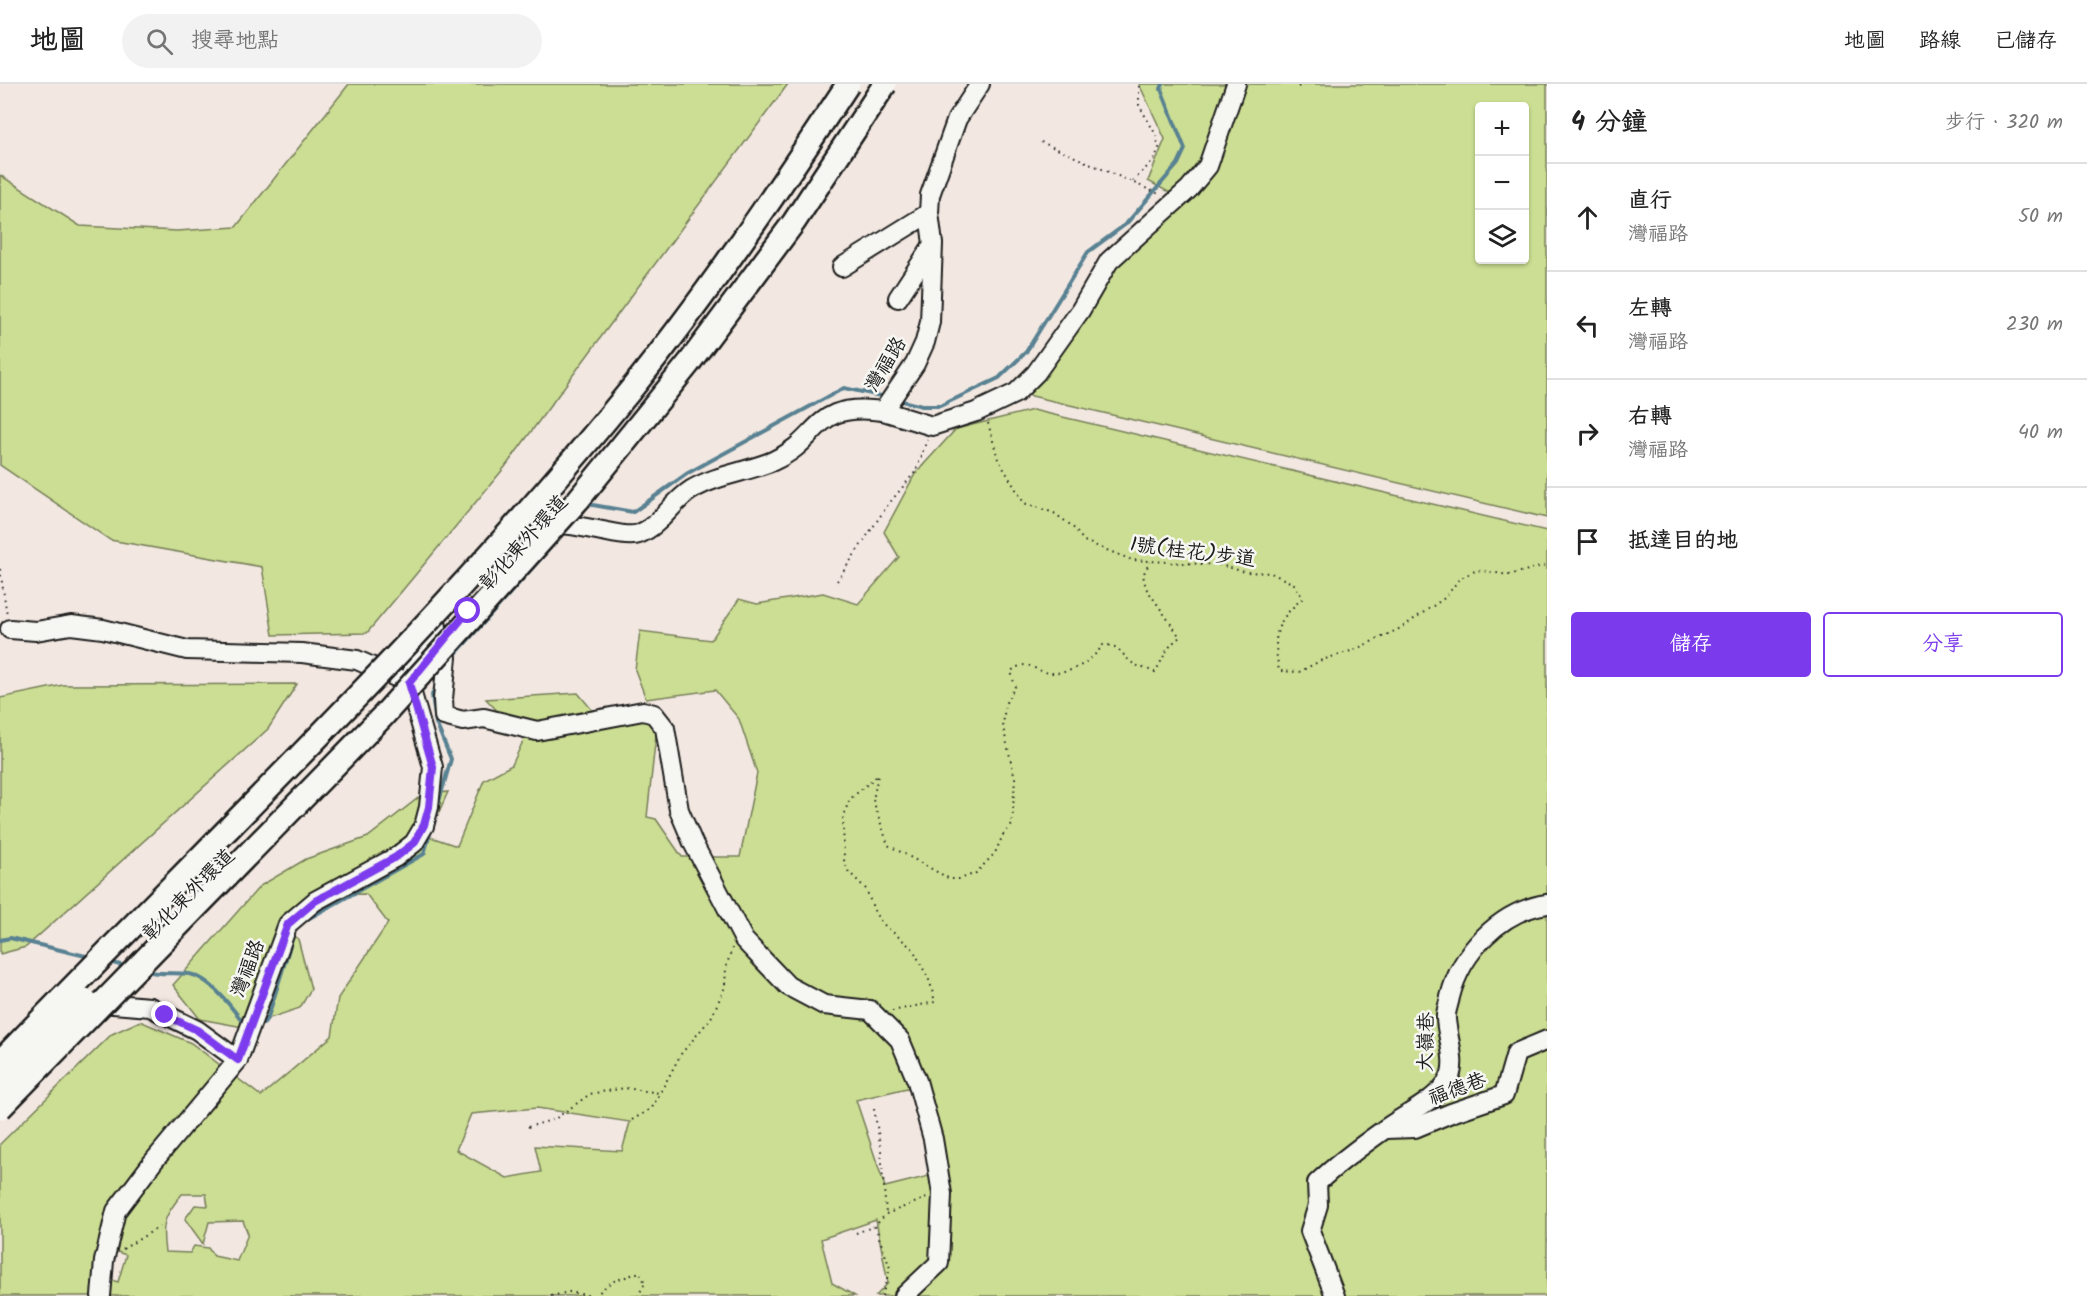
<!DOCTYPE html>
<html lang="zh-TW">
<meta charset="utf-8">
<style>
body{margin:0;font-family:Kalam,"LXGW WenKai TC",sans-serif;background:#f2f2f2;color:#222}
.controls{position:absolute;right:18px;top:18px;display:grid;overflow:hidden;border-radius:6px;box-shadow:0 2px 4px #0004}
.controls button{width:54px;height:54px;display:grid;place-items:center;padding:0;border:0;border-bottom:2px solid #e0e0e0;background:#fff;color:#222;font:30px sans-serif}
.stop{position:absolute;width:18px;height:18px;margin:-14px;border:4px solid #7c3aed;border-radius:50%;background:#fff}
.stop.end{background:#7c3aed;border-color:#fff;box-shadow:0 2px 6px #0008}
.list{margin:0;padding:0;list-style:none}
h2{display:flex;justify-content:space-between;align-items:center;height:78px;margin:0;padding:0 24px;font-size:26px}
h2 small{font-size:20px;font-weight:400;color:#767676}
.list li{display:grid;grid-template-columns:39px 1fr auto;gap:18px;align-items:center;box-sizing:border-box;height:108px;padding:0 24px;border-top:2px solid #e0e0e0}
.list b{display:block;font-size:22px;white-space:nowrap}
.list p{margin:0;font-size:20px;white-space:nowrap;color:#767676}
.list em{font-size:20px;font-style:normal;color:#767676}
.actions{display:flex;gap:12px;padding:18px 24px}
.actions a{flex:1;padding:14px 0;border:2px solid #7c3aed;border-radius:6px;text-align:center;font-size:21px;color:#7c3aed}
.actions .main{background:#7c3aed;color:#fff}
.icon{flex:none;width:33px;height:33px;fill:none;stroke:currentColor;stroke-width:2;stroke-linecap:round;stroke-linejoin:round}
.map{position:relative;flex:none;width:1547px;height:1212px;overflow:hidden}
header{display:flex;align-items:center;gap:36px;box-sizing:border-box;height:84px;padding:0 30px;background:#fff;border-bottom:2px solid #e0e0e0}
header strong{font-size:28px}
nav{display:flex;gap:33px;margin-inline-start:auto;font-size:21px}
.search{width:420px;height:54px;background:#f2f2f2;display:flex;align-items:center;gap:15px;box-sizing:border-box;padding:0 21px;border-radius:33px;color:#767676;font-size:22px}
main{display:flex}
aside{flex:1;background:#fff}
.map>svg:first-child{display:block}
.green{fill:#ccde93;stroke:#747d58;stroke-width:1.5;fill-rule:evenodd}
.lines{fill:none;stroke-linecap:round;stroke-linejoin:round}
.stream{stroke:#588192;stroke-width:4}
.minor-casing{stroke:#1c1c1c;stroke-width:22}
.path{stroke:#1c1c1c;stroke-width:2;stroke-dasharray:1.5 4.5;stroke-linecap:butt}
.minor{stroke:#f6f6f2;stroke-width:18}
.major-bridge-casing{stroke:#1c1c1c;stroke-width:27;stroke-linecap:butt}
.major-bridge{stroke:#f6f6f2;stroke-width:22}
.route{stroke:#7c3aed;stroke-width:8}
.labels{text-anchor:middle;stroke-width:5;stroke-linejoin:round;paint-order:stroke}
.street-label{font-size:20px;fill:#1c1c1c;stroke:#f6f6f2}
</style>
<header>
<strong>地圖</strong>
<div class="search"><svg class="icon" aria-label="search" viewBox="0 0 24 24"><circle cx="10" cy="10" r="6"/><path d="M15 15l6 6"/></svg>搜尋地點</div>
<nav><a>地圖</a><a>路線</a><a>已儲存</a></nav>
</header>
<main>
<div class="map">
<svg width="1547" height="1212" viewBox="0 0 1547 1212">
<rect width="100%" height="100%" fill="#f3e8e1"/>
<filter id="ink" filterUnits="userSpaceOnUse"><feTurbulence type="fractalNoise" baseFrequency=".0167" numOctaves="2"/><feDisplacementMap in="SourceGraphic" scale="12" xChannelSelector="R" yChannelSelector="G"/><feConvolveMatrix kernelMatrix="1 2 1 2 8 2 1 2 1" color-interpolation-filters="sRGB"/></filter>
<g filter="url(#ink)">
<!-- green -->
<g class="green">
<path d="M349,0H788L505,383L367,549L273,551L262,483L110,456L0,381V91L80,142L177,147L236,143Z"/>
<path d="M1139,0H1547V434L1015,308L1174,111L1148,97L1165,55ZM1480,22H1524V176H1480Z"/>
<path d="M1033,326L1547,447V1212H876L888,1199L876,1136L821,1155L832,1199L855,1212H0V1060L112,950L140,937L191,959L261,1012L332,952L338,914L388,839L366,810L311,811L279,838L298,855L311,905L300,924L243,943L200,935L173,901L260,802L306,775L368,753L422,711L448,708L428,752L457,762L484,696L512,681L524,655L486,615L578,609L593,627L658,632L647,733L656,735L682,773H740L757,689L739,635L715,606L646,615L635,586L640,547L711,556L739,515L757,520L823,509L858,520L899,473L884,448L915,390L956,345ZM920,1001L929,1092L885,1103L856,1016ZM537,1024L630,1038L622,1067L535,1062L541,1088L507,1094L456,1066L471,1030ZM182,1110H206L208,1122L195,1121L185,1135L203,1160L209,1138L243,1137L248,1150L237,1177L214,1172L208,1164L194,1162L190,1169L165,1168C161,1139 164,1132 182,1110ZM109,1165L126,1171L118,1198L99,1191Z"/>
<path d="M297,600L268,645L26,863L0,870V614L63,601Z"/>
</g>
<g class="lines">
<!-- stream -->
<g class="stream">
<path d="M898,316L922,322H940L999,294L1026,268L1088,168L1126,140L1178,80L1185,65L1161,5L1163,0"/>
<path d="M587,420L633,428L688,389L844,304L885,313"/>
<path d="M453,573L560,453"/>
<path d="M304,837L424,770L451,675L436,639L432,611L437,600"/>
<path d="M0,856L10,854L90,873"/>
<path d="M109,878L128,883"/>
<path d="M146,887C161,891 174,888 189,890C209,893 230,921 242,937H246"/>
<path d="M256,939L263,940L268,933L293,852"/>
</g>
<!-- minor casing -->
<g class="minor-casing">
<g id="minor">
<path d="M842,183L929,129"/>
<path d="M898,214L932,162"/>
<path d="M883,327L932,342L976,328L1016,309L1036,289L1080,227L1109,177L1189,105L1208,82L1236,0"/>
<path d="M503,468C540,430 560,439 607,448C616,450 631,453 639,450C661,441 672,418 691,406C716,391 747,388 773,377C823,355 811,317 883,327L915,280L925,258L930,238L933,160L929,129L930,111L957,35L980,0"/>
<path d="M10,545L36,547L71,541L103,545L187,566L302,569L357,576L409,599"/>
<path d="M436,563L447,573L443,615L444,632L463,637L484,634L537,647L643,627L654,630L665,644L679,726L693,759L744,856L788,902L824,921L870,926L900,956L917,997L933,1055L942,1110L939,1179L904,1212"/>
<path d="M94,923L101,919L150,923L197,946L238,976"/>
<path d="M1385,1045L1415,1044L1451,1029L1504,1011L1516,969L1547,956"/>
<path d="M101,1212L104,1177L116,1127L153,1078L238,976L288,840L315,817L396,773L414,759L424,742L429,723L433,683L409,599L422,558L437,542"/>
<path d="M1335,1212L1310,1147L1318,1121L1317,1099C1338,1079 1361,1062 1385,1045C1404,1031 1434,1018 1447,998C1459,981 1447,954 1446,935C1445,928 1449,920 1450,913C1461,868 1500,827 1547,820"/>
</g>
</g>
<!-- path -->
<g class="path">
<path d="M1298,3L1303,0"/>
<path d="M1041,58L1159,110"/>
<path d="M1133,97L1154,76L1159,64L1156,51L1139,21V0"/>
<path d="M988,339L998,375L1024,419L1054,429L1072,442L1084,457L1132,476L1220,481L1245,488L1271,489L1294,500L1303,514C1274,539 1273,550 1279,587L1299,588L1322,576L1354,566L1401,544L1446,513L1459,495L1477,486L1509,491L1547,481"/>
<path d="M0,485L7,531"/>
<path d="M837,497L887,422L916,387L927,356"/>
<path d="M892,927L935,918L930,898L913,865L882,839L875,829L866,805L848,787L844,776L843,732L850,715L878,691L873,716L888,761L950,795H960L976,789L995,769L1003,751L1012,741L1015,694L1003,643L1005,620L1015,603L1011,587C1028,575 1029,584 1045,588C1068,593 1091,578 1103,561C1120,561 1120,569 1131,578C1137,583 1148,585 1155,588C1165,573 1164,565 1180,553L1146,504L1143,491L1150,478"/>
<path d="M874,1025L881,1066L886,1130"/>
<path d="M632,1036L652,1024L660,1009"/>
<path d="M528,1043L555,1035L590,1010L625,1004L660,1009L681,970L711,934L725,903L726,884L732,864"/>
<path d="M856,1149L875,1142"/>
<path d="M123,1165L162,1141"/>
<path d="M551,1212L569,1208L593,1212"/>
<path d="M595,1212L611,1198L640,1188L645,1199L638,1212"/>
<path d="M882,1212L890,1184L875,1142L886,1130L927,1114"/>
</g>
<!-- minor -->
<use href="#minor" class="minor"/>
<!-- major-bridge casing -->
<g class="major-bridge-casing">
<g id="major-bridge">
<path d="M0,978C212,757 436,546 629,308C708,210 779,105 848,0"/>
<path d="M3,999L85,916"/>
<path d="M0,1024L383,632L578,416L689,279L794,138L885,0"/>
</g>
</g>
<!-- major-bridge -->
<use href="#major-bridge" class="major-bridge"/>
</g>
</g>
<g class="lines" filter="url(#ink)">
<!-- route -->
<path class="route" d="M165,931L197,946L238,976L288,840L315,817L396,773L414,759L424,741L429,723L433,683L409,599L468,527"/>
</g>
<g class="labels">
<!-- street labels -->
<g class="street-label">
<text transform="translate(885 280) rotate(-59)" y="7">灣福路</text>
<text transform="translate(523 458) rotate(-48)" y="7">彰化東外環道</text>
<text transform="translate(1193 467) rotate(7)" y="7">1號(桂花)步道</text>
<text transform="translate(188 810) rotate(-45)" y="7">彰化東外環道</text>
<text transform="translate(247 884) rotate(-69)" y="7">灣福路</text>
<text transform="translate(1425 958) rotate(-89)" y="7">大嶺巷</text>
<text transform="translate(1457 1004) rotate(-20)" y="7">福德巷</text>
</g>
</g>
</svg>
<div class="controls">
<button>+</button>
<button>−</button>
<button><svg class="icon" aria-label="layers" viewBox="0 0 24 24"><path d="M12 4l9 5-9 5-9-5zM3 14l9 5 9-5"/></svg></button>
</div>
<div class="stop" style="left:468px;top:527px"></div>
<div class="stop end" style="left:165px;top:931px"></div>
</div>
<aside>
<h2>4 分鐘<small>步行 · 320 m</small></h2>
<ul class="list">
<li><svg class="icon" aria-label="ahead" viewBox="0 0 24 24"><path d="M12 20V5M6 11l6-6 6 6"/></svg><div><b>直行</b><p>灣福路</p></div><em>50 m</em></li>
<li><svg class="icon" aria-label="left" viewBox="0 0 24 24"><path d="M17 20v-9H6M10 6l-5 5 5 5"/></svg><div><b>左轉</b><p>灣福路</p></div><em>230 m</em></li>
<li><svg class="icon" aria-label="right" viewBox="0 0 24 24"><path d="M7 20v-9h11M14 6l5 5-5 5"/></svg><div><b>右轉</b><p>灣福路</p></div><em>40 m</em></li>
<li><svg class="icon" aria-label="arrive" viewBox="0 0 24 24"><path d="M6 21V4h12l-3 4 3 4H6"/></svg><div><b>抵達目的地</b></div></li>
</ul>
<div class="actions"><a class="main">儲存</a><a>分享</a></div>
</aside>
</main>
